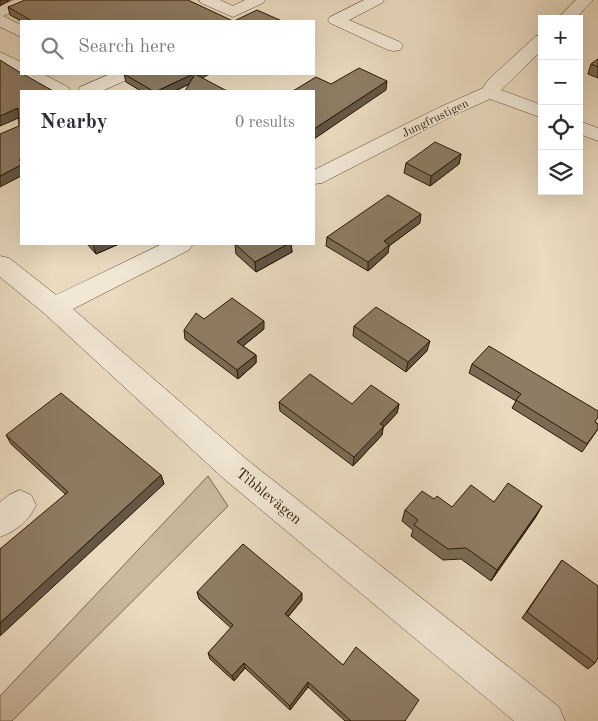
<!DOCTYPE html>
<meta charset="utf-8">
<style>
body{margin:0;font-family:"Old Standard TT",serif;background:#f2f2f3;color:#2b2b33}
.controls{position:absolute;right:15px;top:15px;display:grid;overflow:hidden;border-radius:0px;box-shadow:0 5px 20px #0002}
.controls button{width:45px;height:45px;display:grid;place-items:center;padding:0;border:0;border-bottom:1px solid #e1e1e2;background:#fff;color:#2b2b33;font:25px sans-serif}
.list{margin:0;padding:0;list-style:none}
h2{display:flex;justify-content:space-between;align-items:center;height:65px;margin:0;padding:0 20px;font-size:21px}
h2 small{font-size:16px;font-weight:400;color:#7c7c81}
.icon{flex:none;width:28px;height:28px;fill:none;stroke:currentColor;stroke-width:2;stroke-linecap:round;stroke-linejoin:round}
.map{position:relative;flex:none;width:598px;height:721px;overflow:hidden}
.search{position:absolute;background:#fff;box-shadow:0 5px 20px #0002;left:20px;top:20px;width:295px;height:55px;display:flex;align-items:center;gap:12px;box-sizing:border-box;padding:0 18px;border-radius:0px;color:#7c7c81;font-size:19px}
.panel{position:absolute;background:#fff;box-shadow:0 5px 20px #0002;left:20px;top:90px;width:295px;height:155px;border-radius:0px}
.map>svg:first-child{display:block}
.green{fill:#cab99f;stroke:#7a6850}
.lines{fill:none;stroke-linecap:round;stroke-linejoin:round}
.street-casing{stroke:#5b4831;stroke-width:1}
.street{fill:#f1e7d5;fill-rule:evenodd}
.wall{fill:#7a6b56;stroke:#2b1702}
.shaded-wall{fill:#635746;stroke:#2b1702}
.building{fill:#8e7c64;stroke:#2b1702}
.labels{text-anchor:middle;stroke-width:4;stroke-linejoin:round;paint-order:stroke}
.far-street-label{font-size:12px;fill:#2b1702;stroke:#f1e7d5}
.street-label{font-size:15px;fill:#2b1702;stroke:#f1e7d5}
</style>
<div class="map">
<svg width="598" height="721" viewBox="0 0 598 721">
<rect width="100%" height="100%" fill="#eadabf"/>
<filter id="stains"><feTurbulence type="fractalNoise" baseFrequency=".004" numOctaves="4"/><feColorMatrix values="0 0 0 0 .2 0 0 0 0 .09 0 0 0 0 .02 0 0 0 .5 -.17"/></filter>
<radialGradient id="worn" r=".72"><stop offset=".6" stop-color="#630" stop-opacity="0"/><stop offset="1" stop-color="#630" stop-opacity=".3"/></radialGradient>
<!-- green -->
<path class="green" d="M208,476L228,506L12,721H0V696Z"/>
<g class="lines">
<!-- street casing -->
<g class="street-casing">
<g id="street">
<path d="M14,0H35L33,3L3,16L21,25V37L0,27V6Z"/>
<path d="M199,0H220L233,6L245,0H265L263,3L233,17L201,3Z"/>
<path d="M364,0H384L382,3L349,20L400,42L403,46L400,50L394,51L388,50L330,23L328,20L330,17Z"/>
<path d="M576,0H593L575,19H557Z"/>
<path d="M542,35V50L501,90L542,105V118L490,99L452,116L322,183L314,184V170L438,108L483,88L488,80L536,36Z"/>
<path d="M0,52L21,62V74H43L68,87L70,91H48L24,78L21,74L0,64Z"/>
<path d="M110,74H134L131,78L102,91H78L80,87Z"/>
<path d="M579,121L598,128V141L579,134Z"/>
<path d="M162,244H193L189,250L73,309L245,458L559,707L565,721H514L223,478L45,314L0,277V256L9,258L56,295Z"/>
<path d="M20,490L31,495L36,505C29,521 16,531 0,537V502L9,495Z"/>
</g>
</g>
<!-- street -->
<use href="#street" class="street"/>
</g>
<!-- wall -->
<g class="wall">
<path d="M8,7L233,21H21L10,15Z"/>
<path d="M598,59V78L588,74L591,64Z"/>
<path d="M124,74L189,84L175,91H141L126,82Z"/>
<path d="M461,154L459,164L430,186L404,173L406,163Z"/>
<path d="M420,223L389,246L388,253L368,271L326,246L327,237Z"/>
<path d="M87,244H119L96,254Z"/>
<path d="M235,244H291L292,252L256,272L236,254Z"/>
<path d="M204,319L264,329L243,346L256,355V363L238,379L185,339L184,330Z"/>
<path d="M354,326L427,351L406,372L353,336Z"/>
<path d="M472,364L596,422L598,429L582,452L512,408L516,401L469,373Z"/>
<path d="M279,402L352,404H399L397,413L383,428L382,435L353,466L280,411Z"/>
<path d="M6,435L161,475L164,484L65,494L11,444Z"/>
<path d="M434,499L452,507L494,502L542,506L535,518L491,581L461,559L443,560L411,536L413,530L402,521L405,510Z"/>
<path d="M562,560L595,663L588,669L522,618Z"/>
<path d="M197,592L302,600L288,617L406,721H345L308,687L290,710L245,668L234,681L210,659L208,653L231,628L199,599Z"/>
</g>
<!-- shaded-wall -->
<g class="shaded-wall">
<path d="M0,0H10L0,6Z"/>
<path d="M193,74H210L175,91H157Z"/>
<path d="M387,81L386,90L314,139V129Z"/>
<path d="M18,108L21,117L0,126V116Z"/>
<path d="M461,154L459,164L430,186L431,176Z"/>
<path d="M21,165V176L0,187V176Z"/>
<path d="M421,214L420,223L389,246L388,253L368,271V262L384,241Z"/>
<path d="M93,244H119L96,254Z"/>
<path d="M288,244H291L292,252L256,272L255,262Z"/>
<path d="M264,321V329L238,350L237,342Z"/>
<path d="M430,341L427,351L406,372L408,362Z"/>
<path d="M256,355V363L238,379L237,370Z"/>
<path d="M399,404L397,413L383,428L382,435L353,466L354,457L380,424Z"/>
<path d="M161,475L164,484L0,636V623Z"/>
<path d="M542,506L535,518L491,581L497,570Z"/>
<path d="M302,593V600L285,620V614Z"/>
<path d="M244,663L245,668L234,681L232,676Z"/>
<path d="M308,682V687L290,710V706Z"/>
</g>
<!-- building -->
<g class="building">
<path d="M25,0H188L233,21H32L8,7Z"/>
<path d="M257,10L282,21H234Z"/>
<path d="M598,59V67L591,64Z"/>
<path d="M0,60L21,73V74H23L53,91H21V159L19,160L21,161V165L0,176V134L19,126L18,108L0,116Z"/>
<path d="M359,68L387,81L314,129V91H293L316,77L331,84Z"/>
<path d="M124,74H193L157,91H153Z"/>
<path d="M195,74L227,91H185Z"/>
<path d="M435,142L461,154L431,176L406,163Z"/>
<path d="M388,195L421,214L384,241L389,245L368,262L327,237Z"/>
<path d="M235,244H288L255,262Z"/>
<path d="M232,298L264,321L237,342L256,355L237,370L184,330L196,313L204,319Z"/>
<path d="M376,307L430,341L408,362L354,326Z"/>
<path d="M489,346L598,411V417L595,422L598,424V429L587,444L516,400L521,394L472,364Z"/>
<path d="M310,374L352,404L371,385L399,404L380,424L384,426L354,457L279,402Z"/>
<path d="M61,393L161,475L0,623V549L68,492L6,435Z"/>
<path d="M508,483L542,506L497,570L466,548L448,549L414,525L418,520L405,510L422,491L434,499L437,496L452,507L471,485L494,502Z"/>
<path d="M243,544L302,593L285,614L343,665L356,647L419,700L405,721H351L308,682L290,706L244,663L232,676L208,653L233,625L197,592Z"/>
<path d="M562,560L598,586V658L595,663L527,612Z"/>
</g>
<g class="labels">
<!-- far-street labels -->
<g class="far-street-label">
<text transform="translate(435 118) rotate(-26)" y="4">Jungfrustigen</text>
</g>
<!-- street labels -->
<g class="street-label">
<text transform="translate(269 496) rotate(39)" y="5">Tibblevägen</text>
</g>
</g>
<rect width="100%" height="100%" filter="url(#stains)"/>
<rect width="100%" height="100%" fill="url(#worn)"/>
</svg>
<div class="controls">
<button>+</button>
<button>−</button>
<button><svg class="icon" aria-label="locate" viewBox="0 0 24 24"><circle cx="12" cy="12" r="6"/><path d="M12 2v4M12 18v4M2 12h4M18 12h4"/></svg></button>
<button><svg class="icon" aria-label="layers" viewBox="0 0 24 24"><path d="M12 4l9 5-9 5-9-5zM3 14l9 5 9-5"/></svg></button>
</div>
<div class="search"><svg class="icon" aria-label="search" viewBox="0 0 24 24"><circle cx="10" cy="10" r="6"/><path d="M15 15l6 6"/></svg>Search here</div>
<section class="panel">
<h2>Nearby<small>0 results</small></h2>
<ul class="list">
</ul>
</section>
</div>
